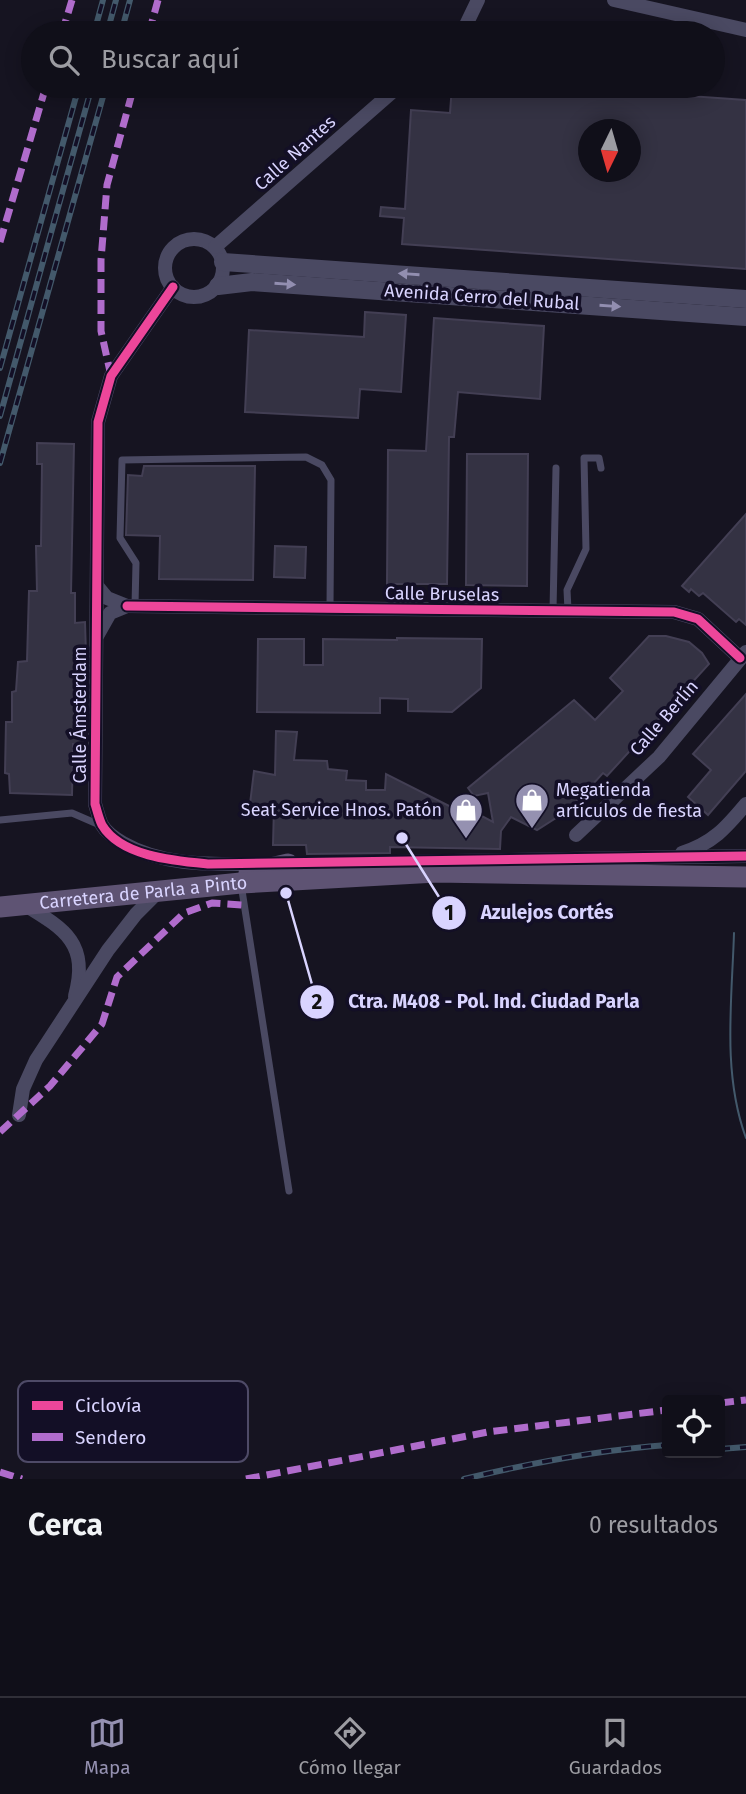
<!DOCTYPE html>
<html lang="es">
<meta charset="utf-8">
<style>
body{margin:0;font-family:"Fira Sans",sans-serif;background:#191822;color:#f1f3f6}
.controls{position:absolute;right:21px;bottom:21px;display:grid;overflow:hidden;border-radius:7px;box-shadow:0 4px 18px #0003}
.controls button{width:63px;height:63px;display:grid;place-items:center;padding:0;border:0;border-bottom:2px solid #302f38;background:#100f19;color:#f1f3f6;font:35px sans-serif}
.compass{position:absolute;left:578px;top:119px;width:63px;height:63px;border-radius:50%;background:#100f19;box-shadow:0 4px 18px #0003;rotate:185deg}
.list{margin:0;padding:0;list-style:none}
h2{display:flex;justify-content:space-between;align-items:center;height:91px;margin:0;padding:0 28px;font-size:30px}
h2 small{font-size:23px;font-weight:400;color:#9c9ca2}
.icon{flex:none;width:38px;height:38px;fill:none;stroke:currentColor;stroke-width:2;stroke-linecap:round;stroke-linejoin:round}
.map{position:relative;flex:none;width:746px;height:1479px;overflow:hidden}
.search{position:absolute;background:#100f19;box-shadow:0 4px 18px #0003;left:21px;right:21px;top:21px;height:77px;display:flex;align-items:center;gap:18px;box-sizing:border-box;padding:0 24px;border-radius:38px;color:#9c9ca2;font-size:26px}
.sheet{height:217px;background:#100f19}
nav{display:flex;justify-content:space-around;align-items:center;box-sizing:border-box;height:98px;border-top:2px solid #302f38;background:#100f19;font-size:19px;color:#9c9ca2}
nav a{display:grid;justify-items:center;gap:4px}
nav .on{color:#9591b1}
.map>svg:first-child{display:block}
.building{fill:#343243;stroke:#433f54;stroke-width:2;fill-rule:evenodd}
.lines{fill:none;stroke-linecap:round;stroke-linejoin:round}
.service{stroke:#4a4962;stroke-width:7}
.minor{stroke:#4a4962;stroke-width:14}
.tertiary{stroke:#4a4962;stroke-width:18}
.primary{stroke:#5e5373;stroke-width:21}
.tram{stroke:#43596b;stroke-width:2}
.rail-casing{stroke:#43596b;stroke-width:6}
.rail{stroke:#130f26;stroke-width:3.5;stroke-dasharray:10;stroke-linecap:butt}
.quiet{stroke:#b06ccc;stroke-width:7;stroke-dasharray:14 7;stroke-linecap:butt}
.cycleway-casing{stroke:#130f26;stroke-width:13}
.cycleway{stroke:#ed469a;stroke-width:9}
.oneway{fill:#928eb0}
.labels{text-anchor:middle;stroke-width:7;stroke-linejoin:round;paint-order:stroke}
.street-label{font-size:18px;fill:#d9d4ff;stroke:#130f26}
.poi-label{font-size:18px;fill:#d9d4ff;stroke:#130f26;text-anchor:start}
.key{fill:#130f26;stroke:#4e4a67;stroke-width:2}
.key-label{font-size:19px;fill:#d9d4ff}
.leader{fill:none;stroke:#d9d4ff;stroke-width:2.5}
.callout-dot{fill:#d9d4ff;stroke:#130f26;stroke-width:2.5}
.mark-label{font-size:21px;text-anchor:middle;font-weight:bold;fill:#111}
.callout-label{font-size:19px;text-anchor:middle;font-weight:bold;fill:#d9d4ff;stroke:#130f26;stroke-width:7;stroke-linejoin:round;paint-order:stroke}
</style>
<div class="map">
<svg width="746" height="1479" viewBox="0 0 746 1479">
<rect width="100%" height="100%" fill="#161421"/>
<!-- building -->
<g class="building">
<path d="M452,86H547L746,100V269L402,244L404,218L380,216L381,207L405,209L411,110L450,113ZM589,130H631V172H589Z"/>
<path d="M365,312L406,315L401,392L360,389L358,418L245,412L249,330L364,337Z"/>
<path d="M434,318L544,326L540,399L458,392L454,437H449L447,584H387L388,450L426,451Z"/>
<path d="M37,443L74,444L71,593H75V623L85,622L86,655L75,654L74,725L84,724V745L73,744L72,795L10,793L9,774L5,773L6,722H12V692L16,691L18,662L27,661L29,591H37L36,546H41L42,464H37Z"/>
<path d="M467,454H528L527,586L466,585Z"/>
<path d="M144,466H255L253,580L159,579L160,536L126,535L128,475L142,476Z"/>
<path d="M746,514V625L739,619L736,622L703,593L699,596L691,589L689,592L682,586Z"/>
<path d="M275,546L306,547L305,578L274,577Z"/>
<path d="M649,636H666L689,642L702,653L709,664L607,776L603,773L570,809L537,830L511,817L501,831L500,849L390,847V853L307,854L306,845H273L274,806L250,804L254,771L275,775L276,731L297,732L294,760L327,761L328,769L347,771L346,780L366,781V790H385L386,774L463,813L466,810L474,812L493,822L488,793L474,796L468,788L574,700L595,720L623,691L610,678Z"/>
<path d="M397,638L482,639L481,688L452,712L408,711V699L380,698V713L257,712L258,639H304V665H323V639L397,640Z"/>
<path d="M746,694V771L708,815L688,797L711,770L693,754Z"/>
</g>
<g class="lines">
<!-- service -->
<g class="service">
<path d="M135,605L136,563L120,538L122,460L306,457L322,465L331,480L330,608"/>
<path d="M553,610L556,468"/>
<path d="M568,610L567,590L586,549L584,458H599L601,468"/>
<path d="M0,820L72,813L102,826"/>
<path d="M241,884L289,1191"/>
</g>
<!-- minor -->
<g class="minor">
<path d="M614,0L746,30"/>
<path d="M458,33L464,29L478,0"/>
<circle cx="194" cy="268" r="29"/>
<path d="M215,247L399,86"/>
<path d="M173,287L111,376L98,422L95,804C97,810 99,819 102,825C106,832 116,839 123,843C165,867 214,864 261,864"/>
<path d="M97,586L107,598L127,606L110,613L97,636"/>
<path d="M127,606L674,612L698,619L740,658"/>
<path d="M576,835L659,757L746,652"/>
<path d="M682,853C713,843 726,828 746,804"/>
<path d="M282,864L746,856"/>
<path d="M25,905C66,930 89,944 75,996"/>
<path d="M19,1115L23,1089L36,1060L108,950L136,914L158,892"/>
</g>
<!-- tertiary -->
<g class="tertiary">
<path d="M223,262L746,299"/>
<path d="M218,286L252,282L746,317"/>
</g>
<!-- primary -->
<g class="primary">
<path d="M249,873L288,864"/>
<path id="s1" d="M0,907L241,883L436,872L746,877"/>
</g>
<!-- tram -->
<path class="tram" d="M734,933C732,1000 722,1073 746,1138"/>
<!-- rail casing -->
<g class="rail-casing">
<g id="rail">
<path d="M94,33L103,0"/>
<path d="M107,33L116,0"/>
<path d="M121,33L130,0"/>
<path d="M0,368L79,86"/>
<path d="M0,416L92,86"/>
<path d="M0,463L106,86"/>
<path d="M720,1449L746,1447"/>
<path d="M464,1479C531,1463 598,1450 667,1445"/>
</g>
</g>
<!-- rail -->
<use href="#rail" class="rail"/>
<!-- quiet -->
<g class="quiet">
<path d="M62,33L72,0"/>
<path d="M149,33L158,0"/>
<path d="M0,242L46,86"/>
<path d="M111,376L101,331V260L107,185L134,86"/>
<path d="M0,1132L50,1086L102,1024L117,977L184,913L212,903L243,905"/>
<path d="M720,1403L746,1400"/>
<path d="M0,1472L22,1479"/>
<path d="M246,1479L488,1432L667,1410"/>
</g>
<!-- cycleway casing -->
<g class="cycleway-casing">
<g id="cycleway">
<path d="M173,287L111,376L98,422L95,804C97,810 99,819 102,825C121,857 176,861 209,864L746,856"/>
<path d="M127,606L674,612L698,619L740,658"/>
</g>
</g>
<!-- cycleway -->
<use href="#cycleway" class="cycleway"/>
</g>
<!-- one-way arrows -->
<defs><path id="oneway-solid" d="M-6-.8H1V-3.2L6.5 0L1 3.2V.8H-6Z" transform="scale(1.75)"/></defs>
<g class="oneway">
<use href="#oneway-solid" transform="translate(409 274) rotate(-176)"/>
<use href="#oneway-solid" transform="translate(285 284) rotate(4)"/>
<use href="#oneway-solid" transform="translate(610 306) rotate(4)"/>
</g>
<!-- icons -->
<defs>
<g id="shop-pin" transform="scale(1.75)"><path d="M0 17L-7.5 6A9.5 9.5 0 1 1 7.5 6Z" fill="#9591b1" stroke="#130f26"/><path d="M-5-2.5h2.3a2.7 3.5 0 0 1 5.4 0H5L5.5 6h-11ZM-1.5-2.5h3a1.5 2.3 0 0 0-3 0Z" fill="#fff"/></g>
</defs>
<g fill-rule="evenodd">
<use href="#shop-pin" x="532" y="800"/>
<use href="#shop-pin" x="466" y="810"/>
</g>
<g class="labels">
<!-- street labels -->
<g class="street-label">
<text transform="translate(295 153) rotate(-42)" y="6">Calle Nantes</text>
<text transform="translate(482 297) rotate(4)" y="6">Avenida Cerro del Rubal</text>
<text transform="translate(442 594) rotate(1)" y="6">Calle Bruselas</text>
<text transform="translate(80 715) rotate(-90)" y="6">Calle Ámsterdam</text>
<text transform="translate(664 718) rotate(-49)" y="6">Calle Berlín</text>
<text dy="6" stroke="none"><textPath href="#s1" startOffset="144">Carretera de Parla a Pinto</textPath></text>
</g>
<!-- poi labels -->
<g class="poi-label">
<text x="556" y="796">Megatienda<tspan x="556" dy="21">artículos de fiesta</tspan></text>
<text x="442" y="816" text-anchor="end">Seat Service Hnos. Patón</text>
</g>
</g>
<!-- legend -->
<rect x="18" y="1381" width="230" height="81" rx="10" class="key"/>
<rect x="32" y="1401" width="31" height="9" fill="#ed469a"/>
<rect x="32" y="1433" width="31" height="8" fill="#b06ccc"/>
<g class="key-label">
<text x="75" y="1412">Ciclovía</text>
<text x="75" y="1444">Sendero</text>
</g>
<!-- callouts -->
<path class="leader" d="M402 838L449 913M286 893L317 1002"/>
<g class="callout-dot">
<circle cx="402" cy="838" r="7"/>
<circle cx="286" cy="893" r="7"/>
<circle cx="449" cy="913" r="18"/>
<circle cx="317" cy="1002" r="18"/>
</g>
<g class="mark-label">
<text x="449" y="920">1</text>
<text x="317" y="1009">2</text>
</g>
<g class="callout-label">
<text x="547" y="919">Azulejos Cortés</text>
<text x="494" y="1008">Ctra. M408 - Pol. Ind. Ciudad Parla</text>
</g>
</svg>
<div class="controls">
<button><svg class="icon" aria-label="locate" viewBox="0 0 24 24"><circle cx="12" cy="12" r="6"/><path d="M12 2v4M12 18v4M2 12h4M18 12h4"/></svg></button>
</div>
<svg class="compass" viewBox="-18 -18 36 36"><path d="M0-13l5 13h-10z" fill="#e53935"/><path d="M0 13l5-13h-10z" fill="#9c9ca2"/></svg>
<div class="search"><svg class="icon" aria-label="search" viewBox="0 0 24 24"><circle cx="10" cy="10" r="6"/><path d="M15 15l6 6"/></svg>Buscar aquí</div>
</div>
<section class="sheet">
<h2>Cerca<small>0 resultados</small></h2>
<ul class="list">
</ul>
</section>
<nav>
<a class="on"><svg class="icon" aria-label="map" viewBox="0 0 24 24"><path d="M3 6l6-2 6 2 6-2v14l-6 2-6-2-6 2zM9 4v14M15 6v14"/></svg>Mapa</a>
<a><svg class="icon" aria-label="directions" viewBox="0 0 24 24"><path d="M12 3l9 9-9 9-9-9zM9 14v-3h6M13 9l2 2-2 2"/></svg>Cómo llegar</a>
<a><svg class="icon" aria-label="saved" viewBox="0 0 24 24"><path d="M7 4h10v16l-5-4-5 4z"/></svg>Guardados</a>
</nav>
